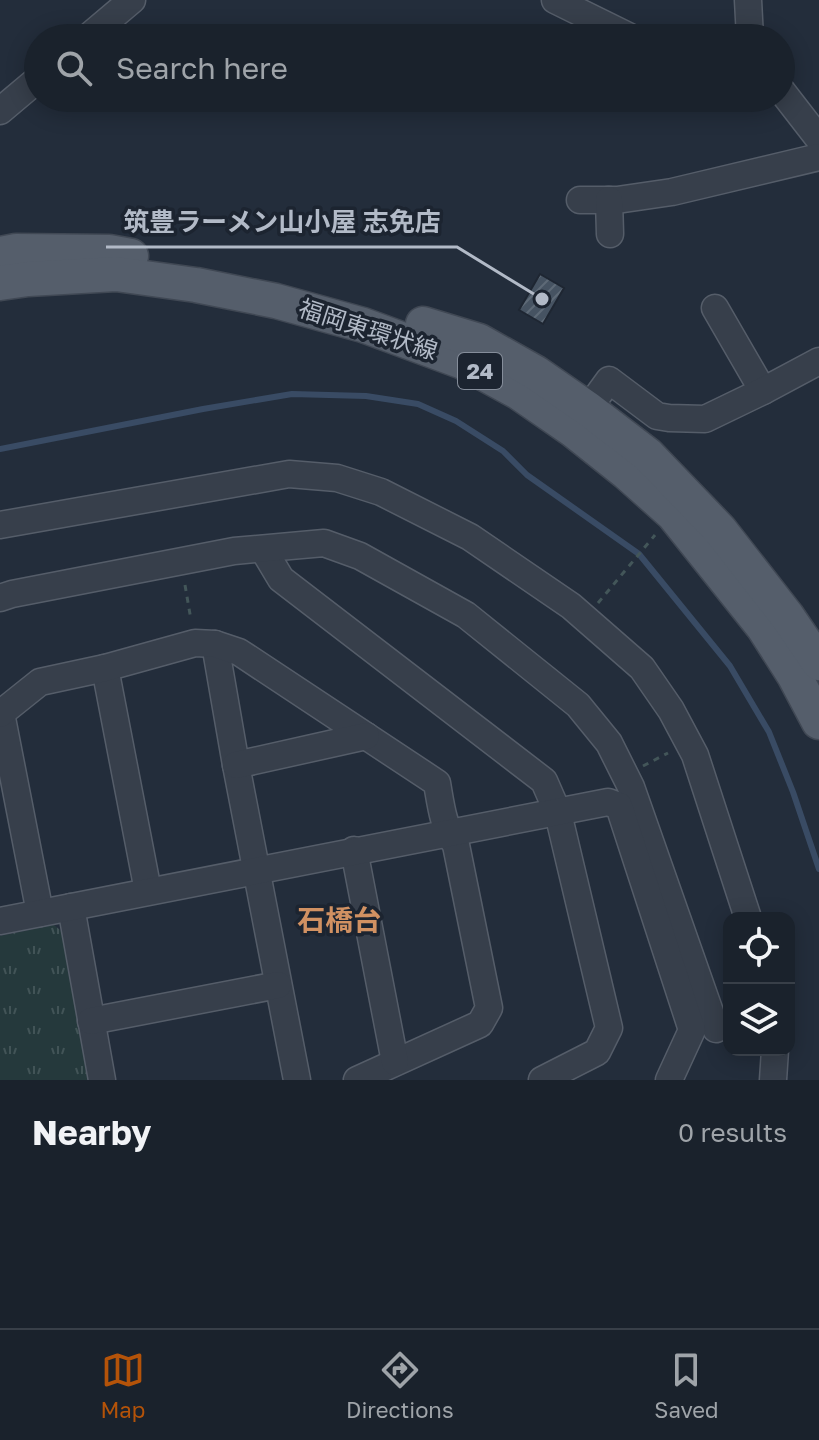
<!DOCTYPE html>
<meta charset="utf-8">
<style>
body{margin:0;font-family:"Golos Text","Noto Sans JP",sans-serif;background:#232a34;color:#f1f3f6}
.controls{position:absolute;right:24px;bottom:24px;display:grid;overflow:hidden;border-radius:16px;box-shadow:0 4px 20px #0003}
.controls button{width:72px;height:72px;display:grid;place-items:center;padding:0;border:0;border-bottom:2px solid #383f48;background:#1a222c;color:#f1f3f6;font:40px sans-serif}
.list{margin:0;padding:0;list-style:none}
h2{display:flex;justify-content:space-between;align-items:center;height:104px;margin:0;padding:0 32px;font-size:34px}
h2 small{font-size:26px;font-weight:400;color:#9fa4a9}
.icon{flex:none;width:44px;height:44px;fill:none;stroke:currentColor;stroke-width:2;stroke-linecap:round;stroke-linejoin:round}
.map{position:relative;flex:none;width:819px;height:1080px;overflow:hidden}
.search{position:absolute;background:#1a222c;box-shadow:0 4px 20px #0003;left:24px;right:24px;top:24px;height:88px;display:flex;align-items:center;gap:20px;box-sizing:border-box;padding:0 28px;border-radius:44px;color:#9fa4a9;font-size:30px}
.sheet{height:248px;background:#1a222c}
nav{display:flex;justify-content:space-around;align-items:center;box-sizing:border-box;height:112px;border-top:2px solid #383f48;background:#1a222c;font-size:22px;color:#9fa4a9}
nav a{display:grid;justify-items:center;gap:4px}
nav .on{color:#b45309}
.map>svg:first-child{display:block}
.park{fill:url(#park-tufts)}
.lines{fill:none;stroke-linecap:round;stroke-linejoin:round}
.stream{stroke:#394b64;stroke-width:6}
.building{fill:url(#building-hatch);stroke:#1e2632;stroke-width:2}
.minor-casing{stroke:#555d69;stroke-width:29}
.major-casing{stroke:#404854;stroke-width:37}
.path{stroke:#435659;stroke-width:3;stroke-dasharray:6 6;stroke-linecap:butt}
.minor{stroke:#373f4b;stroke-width:26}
.major{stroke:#555e6b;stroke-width:34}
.labels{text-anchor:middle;stroke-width:7;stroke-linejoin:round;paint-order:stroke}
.shield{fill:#1c2430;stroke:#858d9a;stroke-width:2}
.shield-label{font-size:22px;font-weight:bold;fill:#b2bac7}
.street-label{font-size:24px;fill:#b2bac7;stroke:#1c2430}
.quarter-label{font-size:28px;font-weight:bold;fill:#d19162;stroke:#1c2430}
.leader{fill:none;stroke:#b2bac7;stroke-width:3}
.callout-dot{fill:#b2bac7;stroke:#1c2430;stroke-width:3}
.callout-label{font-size:26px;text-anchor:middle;font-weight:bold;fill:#b2bac7;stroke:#1c2430;stroke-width:7;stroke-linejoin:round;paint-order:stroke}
</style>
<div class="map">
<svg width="819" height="1080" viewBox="0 0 819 1080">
<defs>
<pattern id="park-tufts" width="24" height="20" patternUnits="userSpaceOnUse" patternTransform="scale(2)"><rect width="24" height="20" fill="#25393c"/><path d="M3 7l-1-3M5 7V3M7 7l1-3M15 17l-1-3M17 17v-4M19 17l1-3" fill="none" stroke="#425457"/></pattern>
<pattern id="building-hatch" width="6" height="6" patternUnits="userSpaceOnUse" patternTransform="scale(2)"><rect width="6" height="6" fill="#465362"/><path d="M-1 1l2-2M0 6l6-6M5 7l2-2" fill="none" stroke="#5e6a77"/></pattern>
</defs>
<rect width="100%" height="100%" fill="#232d3b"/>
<!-- park -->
<path class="park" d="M54,925L65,934L93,1080H0V936Z"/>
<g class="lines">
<!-- stream -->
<path class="stream" d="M0,449L203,409L292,394L366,396L418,404L456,421L503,451L527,475L639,554L730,666L769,732L793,792L819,869"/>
</g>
<!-- building -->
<path class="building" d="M540,274L564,288L543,324L519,310Z"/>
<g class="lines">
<!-- minor casing -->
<g class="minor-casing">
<g id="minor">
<path d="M555,0L632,38"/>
<path d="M748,0L750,38"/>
<path d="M87,38L132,0"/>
<path d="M781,90L819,139"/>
<path d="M0,111L38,79"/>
<path d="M580,200H617L672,192L819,157"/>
<path d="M609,200L610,234"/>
<path d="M715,308L763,391"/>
<path d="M588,409L609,380L657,416L669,418L705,419L763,391L819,361"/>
<path d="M0,525L289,474L337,478L381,492L470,537L571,606L642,668L671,710L695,755L748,918"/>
<path d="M263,549L281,579L544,781L558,813L609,1028L597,1052L542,1080"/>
<path d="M0,598L12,594L234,551L324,543L360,556L466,615L578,705L609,743L631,787L716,1029"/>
<path d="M215,644L236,765L297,1080"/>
<path d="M105,668L148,891"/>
<path d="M1,713L40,913"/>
<path d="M0,714L40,682L105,668L195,643L215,644L239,652L437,783C441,806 443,826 456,845L489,1008L480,1024L357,1080"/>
<path d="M236,765L366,736"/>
<path d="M354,850L395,1062"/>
<path d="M71,907L102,1080"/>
<path d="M0,921L608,802L619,806L692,1030L669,1080"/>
<path d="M91,1021L278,985"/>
<path d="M773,1080L775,1050"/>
</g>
</g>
<!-- major casing -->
<g class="major-casing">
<g id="major">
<path d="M0,254L16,251L109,252L131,256"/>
<path d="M0,283L28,279L116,274L196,285L276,301L363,325L463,362L518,392L573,430L627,473L673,514L764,628L794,675L819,722"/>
<path d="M423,324L479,341L536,373L588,409L648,455L720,530L787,616L819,663"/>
</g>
</g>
<!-- path -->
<g class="path">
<path d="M185,585L191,620"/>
<path d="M598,603L655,535"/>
<path d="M643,766L668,753"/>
</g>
<!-- minor -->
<use href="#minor" class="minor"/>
<!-- major -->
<use href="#major" class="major"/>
</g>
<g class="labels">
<!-- shield labels -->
<rect class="shield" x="458" y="353" width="44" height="36" rx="6"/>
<g class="shield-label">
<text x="480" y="379">24</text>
</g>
<!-- street labels -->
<g class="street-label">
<text transform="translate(368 330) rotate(18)" y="8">福岡東環状線</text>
</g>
<!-- quarter labels -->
<g class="quarter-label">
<text x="339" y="930">石橋台</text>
</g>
</g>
<!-- callouts -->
<path class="leader" d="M542 299L457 247H106"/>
<circle class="callout-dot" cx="542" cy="299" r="8"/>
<g class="callout-label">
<text x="282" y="231">筑豊ラーメン山小屋 志免店</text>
</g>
</svg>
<div class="controls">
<button><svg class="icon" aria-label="locate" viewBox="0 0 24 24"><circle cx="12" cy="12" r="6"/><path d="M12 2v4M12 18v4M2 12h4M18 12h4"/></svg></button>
<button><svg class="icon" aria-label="layers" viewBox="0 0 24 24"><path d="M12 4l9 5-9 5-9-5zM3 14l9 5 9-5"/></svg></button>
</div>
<div class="search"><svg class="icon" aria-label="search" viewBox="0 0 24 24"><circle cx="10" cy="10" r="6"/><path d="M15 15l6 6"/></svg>Search here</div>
</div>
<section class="sheet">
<h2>Nearby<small>0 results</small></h2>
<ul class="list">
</ul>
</section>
<nav>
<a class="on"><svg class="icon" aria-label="map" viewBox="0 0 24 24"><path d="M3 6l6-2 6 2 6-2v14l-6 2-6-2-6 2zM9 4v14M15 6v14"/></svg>Map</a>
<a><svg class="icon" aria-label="directions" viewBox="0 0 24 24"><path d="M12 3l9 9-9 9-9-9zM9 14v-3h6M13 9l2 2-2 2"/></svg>Directions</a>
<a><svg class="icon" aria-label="saved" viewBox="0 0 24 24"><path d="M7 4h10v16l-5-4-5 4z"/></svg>Saved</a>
</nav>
